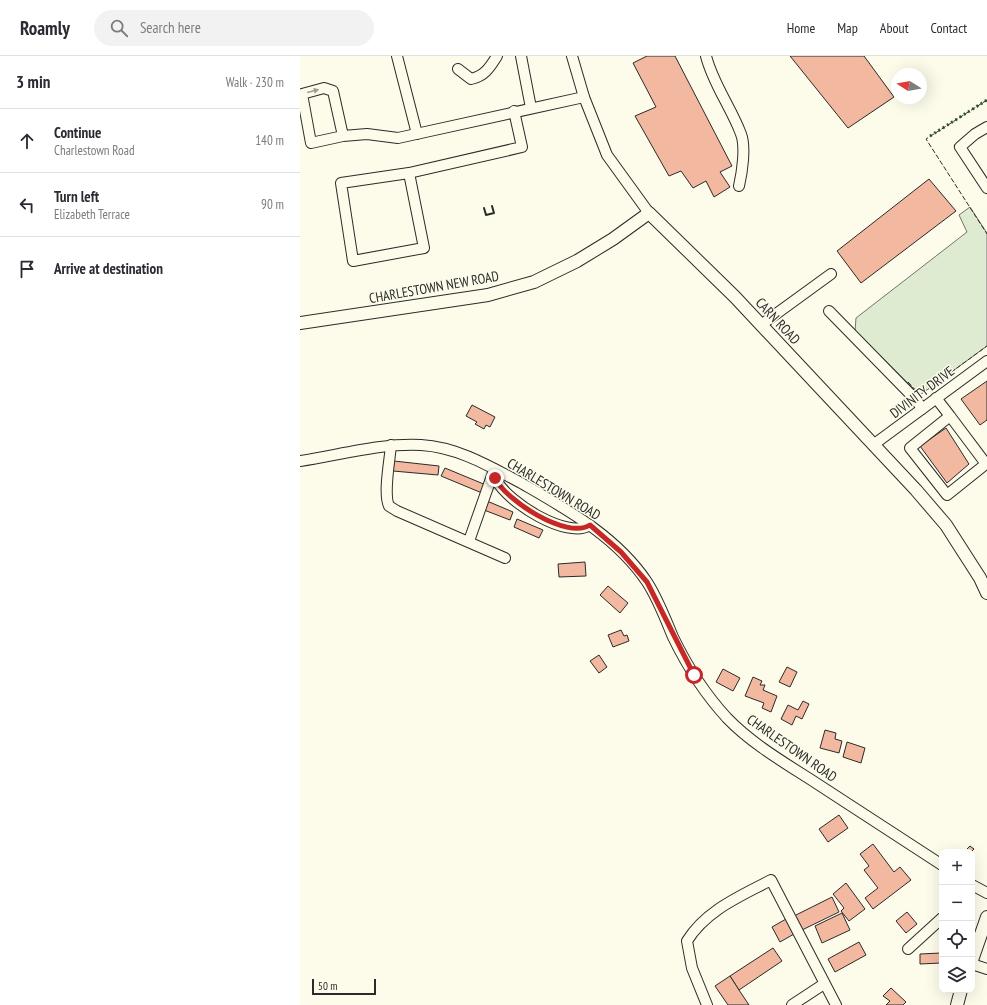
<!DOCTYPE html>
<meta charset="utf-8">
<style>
body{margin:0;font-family:"PT Sans Narrow",sans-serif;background:#f2f2f3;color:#2b2b33}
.controls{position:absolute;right:12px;bottom:12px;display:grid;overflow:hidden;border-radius:8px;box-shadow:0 4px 16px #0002}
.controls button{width:36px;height:36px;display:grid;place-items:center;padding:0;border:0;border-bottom:1px solid #e1e1e2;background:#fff;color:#2b2b33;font:20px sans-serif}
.compass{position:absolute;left:591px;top:12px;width:36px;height:36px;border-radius:50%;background:#fff;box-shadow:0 4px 16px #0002;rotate:281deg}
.scale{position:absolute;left:12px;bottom:10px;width:64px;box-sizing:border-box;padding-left:4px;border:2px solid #2b2b2b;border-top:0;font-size:11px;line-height:14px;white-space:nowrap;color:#2b2b2b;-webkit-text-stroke:3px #fdfbea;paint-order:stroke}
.stop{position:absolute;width:12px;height:12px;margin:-9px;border:3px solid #c62828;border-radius:50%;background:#fff}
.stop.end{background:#c62828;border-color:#fff;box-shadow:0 1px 4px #0008}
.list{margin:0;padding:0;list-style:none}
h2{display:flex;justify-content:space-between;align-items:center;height:52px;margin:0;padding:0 16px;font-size:17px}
h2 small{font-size:13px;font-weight:400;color:#7c7c81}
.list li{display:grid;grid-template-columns:26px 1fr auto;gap:12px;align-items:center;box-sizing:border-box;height:64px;padding:0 16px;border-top:1px solid #e1e1e2}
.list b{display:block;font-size:15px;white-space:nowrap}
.list p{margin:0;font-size:13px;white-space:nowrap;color:#7c7c81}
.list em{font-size:13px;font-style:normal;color:#7c7c81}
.icon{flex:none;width:22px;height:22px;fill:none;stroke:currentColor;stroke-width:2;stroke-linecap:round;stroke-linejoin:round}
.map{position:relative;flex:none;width:687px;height:949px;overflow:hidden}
header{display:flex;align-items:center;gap:24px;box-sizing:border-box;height:56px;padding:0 20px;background:#fff;border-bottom:1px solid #e1e1e2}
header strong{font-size:19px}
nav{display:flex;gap:22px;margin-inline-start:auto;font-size:14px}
.search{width:280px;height:36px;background:#f2f2f3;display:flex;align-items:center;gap:10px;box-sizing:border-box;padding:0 14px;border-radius:22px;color:#7c7c81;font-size:15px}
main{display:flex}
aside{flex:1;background:#fff}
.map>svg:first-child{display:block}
.green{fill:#deebd1;stroke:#74746e}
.building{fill:#f2b8a0;stroke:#2b2b2b}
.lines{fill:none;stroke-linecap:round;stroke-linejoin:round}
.minor-casing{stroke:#2b2b2b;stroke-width:12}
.major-casing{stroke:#2b2b2b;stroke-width:14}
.minor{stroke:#fdfbea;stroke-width:10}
.major{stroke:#fdfbea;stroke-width:12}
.hedge{stroke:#34623c;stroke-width:3;stroke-dasharray:2 3;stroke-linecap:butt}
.fence{stroke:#2b2b2b;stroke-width:1;stroke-dasharray:5 2;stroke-linecap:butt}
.wall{stroke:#2b2b2b;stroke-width:2}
.oneway{fill:#9e9d94}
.route{stroke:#c62828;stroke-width:5}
.labels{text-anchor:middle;stroke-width:3;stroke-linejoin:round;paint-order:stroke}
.street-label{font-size:14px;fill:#2b2b2b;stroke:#fdfbea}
</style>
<header>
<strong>Roamly</strong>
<div class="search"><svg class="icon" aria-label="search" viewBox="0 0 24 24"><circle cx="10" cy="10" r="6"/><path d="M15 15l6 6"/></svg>Search here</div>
<nav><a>Home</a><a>Map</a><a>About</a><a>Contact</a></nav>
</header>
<main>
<aside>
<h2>3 min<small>Walk · 230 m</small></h2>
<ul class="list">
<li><svg class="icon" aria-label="ahead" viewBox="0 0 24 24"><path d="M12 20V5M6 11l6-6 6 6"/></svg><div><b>Continue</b><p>Charlestown Road</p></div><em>140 m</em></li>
<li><svg class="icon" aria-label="left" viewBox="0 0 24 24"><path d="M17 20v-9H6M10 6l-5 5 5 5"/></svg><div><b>Turn left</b><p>Elizabeth Terrace</p></div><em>90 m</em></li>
<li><svg class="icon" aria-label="arrive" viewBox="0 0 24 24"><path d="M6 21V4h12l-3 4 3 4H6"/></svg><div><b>Arrive at destination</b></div></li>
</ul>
</aside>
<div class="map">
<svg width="687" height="949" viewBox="0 0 687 949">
<rect width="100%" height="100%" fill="#fdfbea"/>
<!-- green -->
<path class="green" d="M670,151L687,177V290L620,339L555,275L556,262L667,176L659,159Z"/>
<!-- building -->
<g class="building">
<path d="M347,0H375L432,110L420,116L430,131L414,141L406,125L393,132L381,115L369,120L335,60L356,51L333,7Z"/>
<path d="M490,0H564L594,41L548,72Z"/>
<path d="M629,123L656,155L561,227L537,195Z"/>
<path d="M687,325V364L680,369L661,343Z"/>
<path d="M172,349L195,361L190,371L186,369L184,373L175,368L177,366L166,360Z"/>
<path d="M646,372L669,408L647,427L620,390Z"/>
<path d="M94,405L139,410L138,419L93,415Z"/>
<path d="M145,412L186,429L182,437L141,420Z"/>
<path d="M187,445L213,456L210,464L184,454Z"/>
<path d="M217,463L243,474L239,482L214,471Z"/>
<path d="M285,506L286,520L259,521L258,508Z"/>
<path d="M308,530L328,547L320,557L300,539Z"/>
<path d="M321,574L324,580L327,579L329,585L313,591L308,579Z"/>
<path d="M299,599L307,611L299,617L290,605Z"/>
<path d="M487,611L497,616L490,631L479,626Z"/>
<path d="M423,613L440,622L433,635L416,626Z"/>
<path d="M453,621L462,625L460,629H465L463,634L477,640L471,656L462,652L464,647L445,640Z"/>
<path d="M503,645L509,648L502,663L496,660L492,669L481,663L488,649L498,654Z"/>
<path d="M525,674L536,677L535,683L542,685L539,697L520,692Z"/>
<path d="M547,686L565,692L561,707L543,701Z"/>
<path d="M539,759L548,772L528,786L519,773Z"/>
<path d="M573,788L594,816L600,811L611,824L573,853L565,842L578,832L564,814L569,810L560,798Z"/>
<path d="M670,790L674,793L671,796H664Z"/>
<path d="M546,827L565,853L549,865L541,855L544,852L533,838Z"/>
<path d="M532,841L539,856L502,874L494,860Z"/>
<path d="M607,856L617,868L606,877L596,865Z"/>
<path d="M542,857L550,874L522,887L515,870Z"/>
<path d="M486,863L494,878L480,886L472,871Z"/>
<path d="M559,886L566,899L535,916L528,903Z"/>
<path d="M473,892L482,905L439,934L430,920Z"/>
<path d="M641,897V907L620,908V898Z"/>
<path d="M430,920L439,934L449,949H428L415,930Z"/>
<path d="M591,932L606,946L603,949H586L590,945L583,940Z"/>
</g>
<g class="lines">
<!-- minor casing -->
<g class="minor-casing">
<g id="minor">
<path d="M97,0L117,78"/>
<path d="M221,0L231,52"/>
<path d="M272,0L284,41L307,99L349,157"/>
<path d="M406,0C413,28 431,51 441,78C446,91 442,117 439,130"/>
<path d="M158,13L171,23C185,20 190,11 197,0"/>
<path d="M687,71L675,78L660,91L687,132"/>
<path d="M43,80L33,35L24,32L2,38L11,87L43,80L67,78L98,82L284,41"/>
<path d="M109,117L41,127L53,205L124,192L109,117L222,91L214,55"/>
<path d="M529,255L617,345L622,353"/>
<path d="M461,269L531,218"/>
<path d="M636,342L650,360L610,392L647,439L686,408L650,360"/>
<path d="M91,389C90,403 83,438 89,450L97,455L205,502"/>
<path d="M573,389L687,305"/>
<path d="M0,405C40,399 80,387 121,389C158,391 191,411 223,428C268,454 317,481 347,526C358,543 365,562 373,581C387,610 405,638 427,662C452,688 485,707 516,727C558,754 600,782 642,809"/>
<path d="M194,413C195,417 194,421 197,425C208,446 267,484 290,469"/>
<path d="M169,485L194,414"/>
<path d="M672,829L687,837"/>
<path d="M608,893L642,862"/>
<path d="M672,908L687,913"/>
<path d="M407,949L392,912L387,885C406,854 441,840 471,824L536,949"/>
<path d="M492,949L524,928"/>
</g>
</g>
<!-- major casing -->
<g class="major-casing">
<g id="major">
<path d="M0,267L188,239L234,226L277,205L313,183L349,157L435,241L616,434L646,469L680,522L687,537"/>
<path d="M672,904L687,861"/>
<path d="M657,949L661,934"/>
</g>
</g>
<!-- minor -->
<use href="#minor" class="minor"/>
<!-- major -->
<use href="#major" class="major"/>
<!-- hedge -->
<path class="hedge" d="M630,80L687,44"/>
<!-- fence -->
<g class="fence">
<path d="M687,44L626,83L687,178"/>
<path d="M608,326L620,339L687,290"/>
</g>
<!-- wall -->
<path class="wall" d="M184,152L186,159L194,157L192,150"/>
</g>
<!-- one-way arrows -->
<defs><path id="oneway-solid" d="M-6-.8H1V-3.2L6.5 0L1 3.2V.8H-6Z"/></defs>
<use class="oneway" href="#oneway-solid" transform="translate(13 35) rotate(-14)"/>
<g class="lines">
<!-- route -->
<path class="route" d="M195,422C205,444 267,484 290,469L321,496L347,526L394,619"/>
</g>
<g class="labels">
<!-- street labels -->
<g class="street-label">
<text transform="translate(134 231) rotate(-10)" y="5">CHARLESTOWN NEW ROAD</text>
<text transform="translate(478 265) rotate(47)" y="5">CARN ROAD</text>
<text transform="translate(622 336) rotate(-37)" y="5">DIVINITY DRIVE</text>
<text transform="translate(254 433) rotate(31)" y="5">CHARLESTOWN ROAD</text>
<text transform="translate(492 692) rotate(35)" y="5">CHARLESTOWN ROAD</text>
</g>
</g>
</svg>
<div class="controls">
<button>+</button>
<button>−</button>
<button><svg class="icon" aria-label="locate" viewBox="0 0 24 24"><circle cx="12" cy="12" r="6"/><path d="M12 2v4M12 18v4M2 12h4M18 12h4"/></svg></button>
<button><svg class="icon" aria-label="layers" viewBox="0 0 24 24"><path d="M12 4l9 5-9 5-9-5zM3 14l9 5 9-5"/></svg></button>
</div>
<svg class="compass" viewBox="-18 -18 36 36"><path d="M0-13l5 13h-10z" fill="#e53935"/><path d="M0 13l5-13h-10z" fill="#7c7c81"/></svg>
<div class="scale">50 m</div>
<div class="stop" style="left:394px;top:619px"></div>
<div class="stop end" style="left:195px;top:422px"></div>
</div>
</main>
